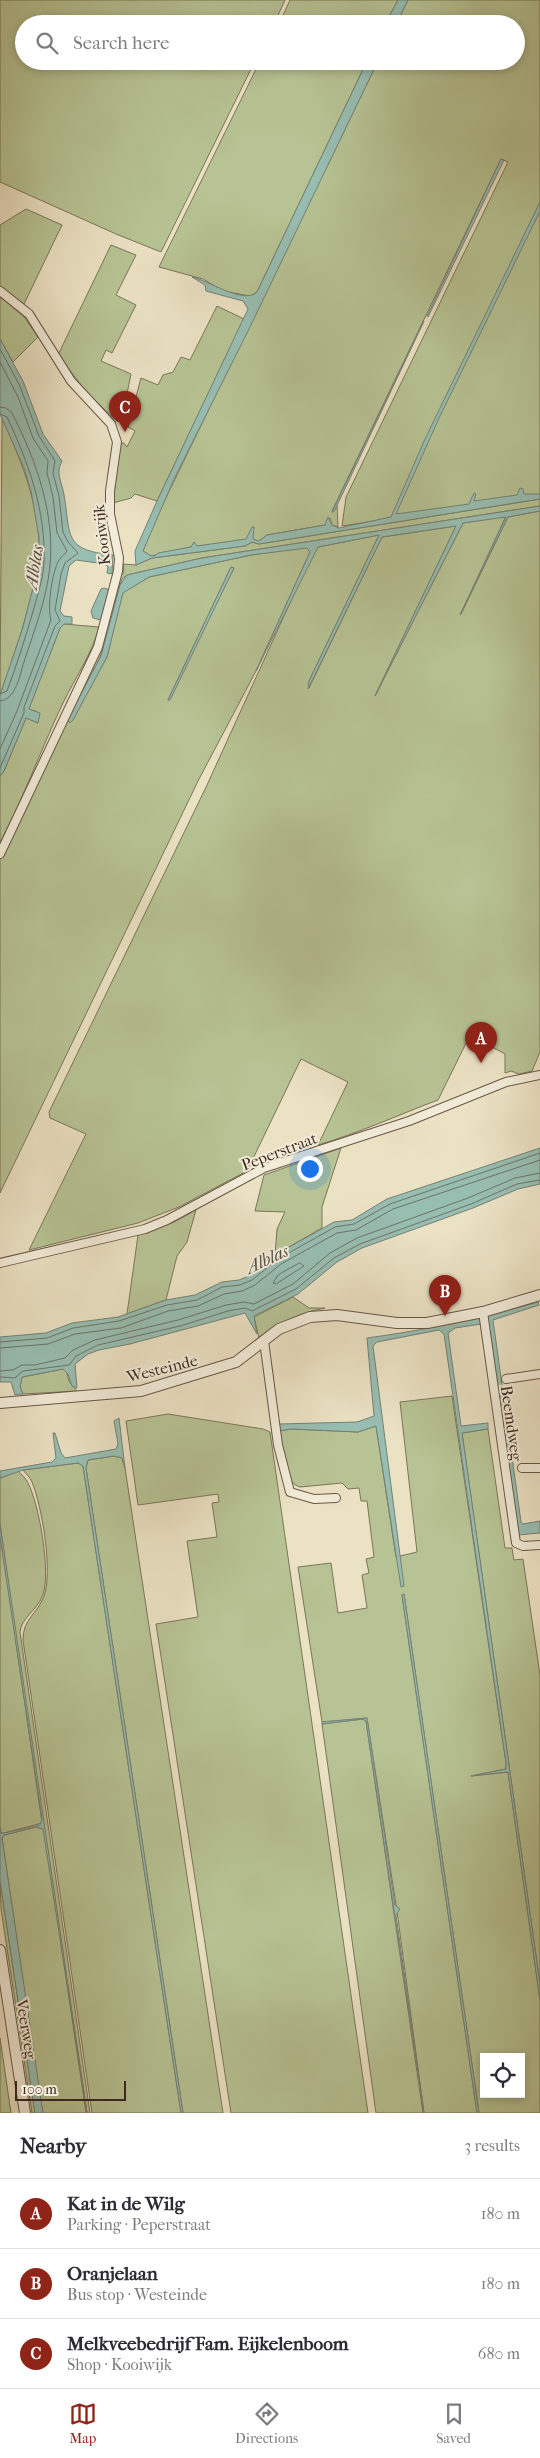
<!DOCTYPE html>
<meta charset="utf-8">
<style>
body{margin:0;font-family:"IM FELL French Canon",serif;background:#f7f7f7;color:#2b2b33}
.controls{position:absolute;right:15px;bottom:15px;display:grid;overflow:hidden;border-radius:0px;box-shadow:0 2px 8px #0003}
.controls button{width:45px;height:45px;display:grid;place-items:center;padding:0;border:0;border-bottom:1px solid #e1e1e2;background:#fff;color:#2b2b33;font:25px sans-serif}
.scale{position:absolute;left:15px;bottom:12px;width:111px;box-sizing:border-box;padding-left:5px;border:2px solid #3f291f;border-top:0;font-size:14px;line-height:18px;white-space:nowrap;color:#3f291f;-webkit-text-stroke:4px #f2ecd9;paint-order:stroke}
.you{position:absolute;left:309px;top:1168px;width:18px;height:18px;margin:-12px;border:4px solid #fff;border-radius:50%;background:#1a73e8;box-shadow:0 0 0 8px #1a73e833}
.badge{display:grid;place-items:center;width:32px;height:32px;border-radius:50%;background:#8f2418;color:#fff;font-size:16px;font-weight:700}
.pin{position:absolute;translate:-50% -41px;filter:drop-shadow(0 1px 2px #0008)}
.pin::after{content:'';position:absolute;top:26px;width:18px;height:15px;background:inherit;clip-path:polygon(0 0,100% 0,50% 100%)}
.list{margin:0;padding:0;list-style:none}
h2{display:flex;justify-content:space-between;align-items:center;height:65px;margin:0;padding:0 20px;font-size:21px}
h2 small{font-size:16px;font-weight:400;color:#7c7c81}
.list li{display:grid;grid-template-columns:32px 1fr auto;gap:15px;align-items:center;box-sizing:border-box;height:70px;padding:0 20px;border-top:1px solid #e1e1e2}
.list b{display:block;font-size:19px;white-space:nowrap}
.list p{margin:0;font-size:16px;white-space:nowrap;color:#7c7c81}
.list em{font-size:16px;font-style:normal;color:#7c7c81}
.icon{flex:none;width:28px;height:28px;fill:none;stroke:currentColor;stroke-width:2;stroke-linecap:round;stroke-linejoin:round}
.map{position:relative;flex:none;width:540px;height:2113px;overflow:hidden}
.search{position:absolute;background:#fff;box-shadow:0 2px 8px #0003;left:15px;right:15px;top:15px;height:55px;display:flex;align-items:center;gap:12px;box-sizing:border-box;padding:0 18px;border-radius:28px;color:#7c7c81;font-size:19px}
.sheet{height:275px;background:#fff}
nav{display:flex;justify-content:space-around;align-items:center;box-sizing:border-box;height:70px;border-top:1px solid #e1e1e2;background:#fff;font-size:14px;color:#7c7c81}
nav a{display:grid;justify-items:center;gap:2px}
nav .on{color:#8f2418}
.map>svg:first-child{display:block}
.green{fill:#b7c394;stroke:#7b765a;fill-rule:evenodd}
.water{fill:#98beb2;stroke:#748277}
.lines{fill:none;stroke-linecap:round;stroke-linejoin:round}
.shore{stroke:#6c7468;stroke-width:1}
.minor-casing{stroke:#6a5748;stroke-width:10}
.tertiary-casing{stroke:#6a5748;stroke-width:12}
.minor{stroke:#f2ecd9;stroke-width:8}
.tertiary{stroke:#f2ecd9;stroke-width:10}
.labels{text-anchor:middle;stroke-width:4;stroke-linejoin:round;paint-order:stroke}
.street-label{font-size:16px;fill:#3f291f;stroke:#f2ecd9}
.water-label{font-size:18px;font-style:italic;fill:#554e44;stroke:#f2ecd9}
</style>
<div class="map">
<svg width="540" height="2113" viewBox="0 0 540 2113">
<rect width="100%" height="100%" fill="#ebe2c4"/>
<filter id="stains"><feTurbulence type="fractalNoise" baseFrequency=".004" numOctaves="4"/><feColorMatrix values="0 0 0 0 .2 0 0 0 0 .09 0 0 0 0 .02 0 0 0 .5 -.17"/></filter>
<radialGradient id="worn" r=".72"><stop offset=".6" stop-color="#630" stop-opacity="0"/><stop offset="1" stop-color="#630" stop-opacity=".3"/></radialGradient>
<!-- green -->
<g class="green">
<path d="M0,0H285L274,24H24V61H255L161,252L116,234L0,182Z"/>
<path d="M290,0H398L385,24H279Z"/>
<path d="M408,0H540V495L342,526L346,497L508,162L501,159L332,511L337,504L338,527L332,525L330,518L325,525L267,535L259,541L191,547L151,556L143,551L144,548L158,514L378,61H516V24H396Z"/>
<path d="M260,61H367L257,292L250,296L223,291L203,279L159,267Z"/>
<path d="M26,209L62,225L24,304L0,286V225Z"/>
<path d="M111,245L136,255L116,295L136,305L112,353L106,350L101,361L131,374L123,413L118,422L88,394L58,355Z"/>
<path d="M0,296L25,318L38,337L13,362L0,339Z"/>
<path d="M217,306L244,319L157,501L135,494L131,498L113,503L120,443H124L127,447L135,431L128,427L141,378L158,385L163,375L173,372L181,357L190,360Z"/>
<path d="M2,418C23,464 42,511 39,564C38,578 33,591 29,605C21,635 11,665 0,695Z"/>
<path d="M540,499V506L202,558L127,575L122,579C112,609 109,641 95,669C89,681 68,709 71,722L107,657L122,593L149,577L251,555L307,547L310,552L256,671L198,781L0,1193V859L84,681L120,578L124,572L123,564L136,565L152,558L245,546L252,542L259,544ZM231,567L234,568L168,700Z"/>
<path d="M540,511V1052L532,1071L519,1074L511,1071L505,1073V1054L470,1035L438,1100C398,1115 359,1133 318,1145L348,1082L301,1059L247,1171L179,1207L138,1223L29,1250L86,1134L50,1118L49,1112L207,785L310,559L318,547L379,535L309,681V688L382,537L456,526L376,694L463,523L506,516L461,614L508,517Z"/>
<path d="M64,624L99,627C92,654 75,678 63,703C41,749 24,797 0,843V776L4,771L26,718L38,723L36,711L28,710L60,628Z"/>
<path d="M341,1148L322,1207V1228L275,1255L277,1229L285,1212L255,1211L264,1175Z"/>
<path d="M196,1210L187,1242L177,1256L166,1300L127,1314L138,1235L174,1222Z"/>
<path d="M293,1297L309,1308H325C300,1313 279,1322 259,1338L254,1317Z"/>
<path d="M63,1369L66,1370L69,1381L77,1391L23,1394L20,1387L22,1377Z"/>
<path d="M452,1396L506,1763V1769L471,1776L508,1772L540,2000V2113H479L404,1594L402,1595L477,2113H424L397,1911L367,1718L322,1722L298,1567L331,1563L338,1613L367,1608L362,1575L369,1573L366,1559L374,1557L367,1501H361L359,1488L348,1489L342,1483L300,1487C285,1483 286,1461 283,1447H281L279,1431L291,1429L358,1432L376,1426L396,1557L417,1552L400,1402ZM484,2057H521V2094H484Z"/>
<path d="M168,1414L263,1429L270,1432L368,2113H231L156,1624L198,1617L187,1541L217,1537L212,1503L219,1502L218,1494L138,1505L126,1421Z"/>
<path d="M488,1429L505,1548H512L514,1560L523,1559L540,1675V1984L462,1433Z"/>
<path d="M114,1456L122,1458L125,1468L223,2113H183L86,1468L88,1460Z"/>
<path d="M78,1463L83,1466L181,2113H92L23,1640C23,1618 37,1615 44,1596C53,1572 42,1506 32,1482C30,1477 26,1474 23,1470Z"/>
<path d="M18,1471C21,1474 26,1478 28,1483C39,1504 52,1575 42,1597C37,1610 21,1618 20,1632L90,2113H87L16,1642L42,1823L4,1833H1L0,1827V1536L13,1619L0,1524V1478Z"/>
<path d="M363,1719L366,1721L423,2113H376L322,1724Z"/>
<path d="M36,1827L43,1829L45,1835L86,2113H43L37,2080L2,1838L4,1835Z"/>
<path d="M0,1881L35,2113H32L1,1909Z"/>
<path d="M0,2038L11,2113H0Z"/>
</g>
<!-- water -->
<g class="water">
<path d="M398,0H408L396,24H385Z"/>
<path d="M367,61H378L251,325L175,477L143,551L151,556L156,555L158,553L191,547L194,542L197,546L246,539L252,527H254L253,539L259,541L267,535L325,525L328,517L332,525L339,528L391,517L425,439L540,202V211L440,416L396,514L469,504L474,493L476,494L474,501L517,495L520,488L523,489L524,494H540V499L259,544L252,542L245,546L152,558L136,565L135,551L157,501L248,309L243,301L206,291L205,285L192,277C208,280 243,305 257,292Z"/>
<path d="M501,159L504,160L428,317L427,316Z"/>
<path d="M424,321L334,512H332Z"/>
<path d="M0,339L23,381L43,434L62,461C55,473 62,482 64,495C71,536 63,550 113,555L112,574L107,573L108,567L105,564L76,560L69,566L60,611L64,616L72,617V624H64L60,628L29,709L40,713L38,723L26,718L4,771L0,776V695L23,627L39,564V537L31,491L24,468L0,414Z"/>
<path d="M540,506V511L508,517L460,615L506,517L463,523L375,696L456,526L382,537L308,689L309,681L379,535L318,547L256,671L310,552L307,548L251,555L149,577L123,593L107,657L73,720L70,723L67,720L101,656L120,585L127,575L202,558Z"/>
<path d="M231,567L234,568L170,700H168Z"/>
<path d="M104,588L110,590L101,620L93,618L91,611L101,589Z"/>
<path d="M540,1148V1184L518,1189L473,1208L362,1248L337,1262L298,1294L254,1316L257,1334L245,1313L130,1344L99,1350L88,1354L75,1364L77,1388L72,1386L68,1374L63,1369L22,1377L20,1387L23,1394L15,1395L11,1382H0V1337L46,1333L72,1323L118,1317L166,1300L195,1295L222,1282L239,1280L249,1276L275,1255L334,1222L352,1220L387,1199Z"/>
<path d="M538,1302L539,1305L493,1320L521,1522L523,1524L540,1521V1533L518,1535L488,1323L455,1328L448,1333L461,1426L488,1423V1429L462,1433L540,1984V2000L508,1772L471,1776L506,1769V1763L444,1334L439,1330L377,1342L373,1346L404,1586L401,1587L376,1426L358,1432L291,1429L279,1431L278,1424L357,1422L374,1416L367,1338C425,1330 481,1319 538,1302Z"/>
<path d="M119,1418L125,1468L122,1458L114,1456L88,1460L86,1468L183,2113H181L83,1466L78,1463L23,1470L0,1478V1471L52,1462L56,1458L53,1433H55L61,1453L65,1458L116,1449L118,1444L114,1421Z"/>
<path d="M0,1524L87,2113L43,1829L36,1827L4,1835L2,1838L43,2113H35L0,1881V1827L1,1833H4L40,1825L42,1819L0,1536Z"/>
<path d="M404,1594L479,2113H477L402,1595Z"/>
<path d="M367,1718L395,1905L400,1909L396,1915L424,2113L366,1721L363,1719L322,1724V1722Z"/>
</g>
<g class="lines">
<!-- shore -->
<g class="shore">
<path d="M0,349L19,384L39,436L55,461L53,473L59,496L63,532L68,542L78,553L65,563L61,574L55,610L60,621L55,626L24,707V713L0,768"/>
<path d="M0,362L18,397L33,438L48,461L47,473L53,497L57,533L67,551C65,554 61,557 59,560C52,572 47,607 51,620L17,711L0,749"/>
<path d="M0,407L6,408L12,413C36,460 55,513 50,566C47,598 34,631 24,662C20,674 16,700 0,701"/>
<path d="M0,414L7,417C29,464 46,511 44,563C43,579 38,593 34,608C26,636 17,664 7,691L0,694"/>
<path d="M300,1263L304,1266L276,1284L273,1283L278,1275Z"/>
<path d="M0,1342L47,1338L73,1328L119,1321L167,1305L197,1300L222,1287L240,1285L252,1280L278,1259L335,1227L354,1224L390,1204L540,1153"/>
<path d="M0,1348L48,1344L75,1334L121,1328L168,1311L198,1306L224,1294L242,1291L255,1285L281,1264L337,1233L356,1230L393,1209L540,1160"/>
<path d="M0,1371L13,1370L22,1365H35L65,1358L73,1350L95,1340L178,1320L226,1305L244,1302L254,1304L293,1284L330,1253L357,1238L468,1198L515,1178L540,1173"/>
<path d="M0,1377L15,1378L23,1371L69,1365L76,1356L98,1345L180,1326L228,1311L245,1308L252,1311L296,1289L334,1258L360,1244L471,1204L517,1184L540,1180"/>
</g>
<!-- minor casing -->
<g class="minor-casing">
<g id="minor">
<path d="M0,291L29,314L71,381L111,424L117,442L110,491V514L119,558L118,571L98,647L0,854"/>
<path d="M0,1263L145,1229L167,1220L264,1168L409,1121L506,1082L540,1075"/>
<path d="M483,1312L516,1543L523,1546L540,1545"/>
<path d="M264,1341L278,1445L290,1492L314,1499L336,1498"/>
<path d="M506,1379L540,1374"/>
<path d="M522,1468H540"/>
</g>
</g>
<!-- tertiary casing -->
<g class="tertiary-casing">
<g id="tertiary">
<path d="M0,1403L141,1391L236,1362L279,1329L310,1317L337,1315L397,1323H427L483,1312L540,1295"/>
<path d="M0,1950L25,2113"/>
</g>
</g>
<!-- minor -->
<use href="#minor" class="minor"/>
<!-- tertiary -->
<use href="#tertiary" class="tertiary"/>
</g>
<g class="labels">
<!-- street labels -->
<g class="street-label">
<text transform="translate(101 535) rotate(-96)" y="6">Kooiwijk</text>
<text transform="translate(279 1151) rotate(-21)" y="6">Peperstraat</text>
<text transform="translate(162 1368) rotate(-14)" y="6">Westeinde</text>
<text transform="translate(512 1423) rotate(82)" y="6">Beemdweg</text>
<text transform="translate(27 2029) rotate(81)" y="6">Veerweg</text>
</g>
<!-- water labels -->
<g class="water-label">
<text transform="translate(34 567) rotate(-81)" y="6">Alblas</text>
<text transform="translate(267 1259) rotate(-25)" y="6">Alblas</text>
</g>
</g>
<rect width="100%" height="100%" filter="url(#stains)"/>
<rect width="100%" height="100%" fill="url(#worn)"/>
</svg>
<div class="controls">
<button><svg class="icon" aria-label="locate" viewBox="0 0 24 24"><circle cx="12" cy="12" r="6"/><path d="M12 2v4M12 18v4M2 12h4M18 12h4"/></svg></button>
</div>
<div class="scale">100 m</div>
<div class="you"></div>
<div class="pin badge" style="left:481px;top:1063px">A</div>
<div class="pin badge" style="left:445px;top:1316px">B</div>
<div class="pin badge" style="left:125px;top:432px">C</div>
<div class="search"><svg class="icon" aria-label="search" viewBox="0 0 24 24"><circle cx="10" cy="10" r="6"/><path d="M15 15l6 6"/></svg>Search here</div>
</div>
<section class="sheet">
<h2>Nearby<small>3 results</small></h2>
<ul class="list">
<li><span class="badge">A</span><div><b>Kat in de Wilg</b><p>Parking · Peperstraat</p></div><em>180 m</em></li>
<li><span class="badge">B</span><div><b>Oranjelaan</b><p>Bus stop · Westeinde</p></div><em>180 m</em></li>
<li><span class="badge">C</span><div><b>Melkveebedrijf Fam. Eijkelenboom</b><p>Shop · Kooiwijk</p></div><em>680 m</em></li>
</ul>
</section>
<nav>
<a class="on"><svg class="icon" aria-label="map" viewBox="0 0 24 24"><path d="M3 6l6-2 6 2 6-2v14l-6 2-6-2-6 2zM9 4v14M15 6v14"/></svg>Map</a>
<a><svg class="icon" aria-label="directions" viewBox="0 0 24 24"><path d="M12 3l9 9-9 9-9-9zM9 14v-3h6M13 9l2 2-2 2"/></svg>Directions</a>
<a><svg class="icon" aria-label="saved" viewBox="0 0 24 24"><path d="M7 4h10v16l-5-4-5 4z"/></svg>Saved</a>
</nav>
